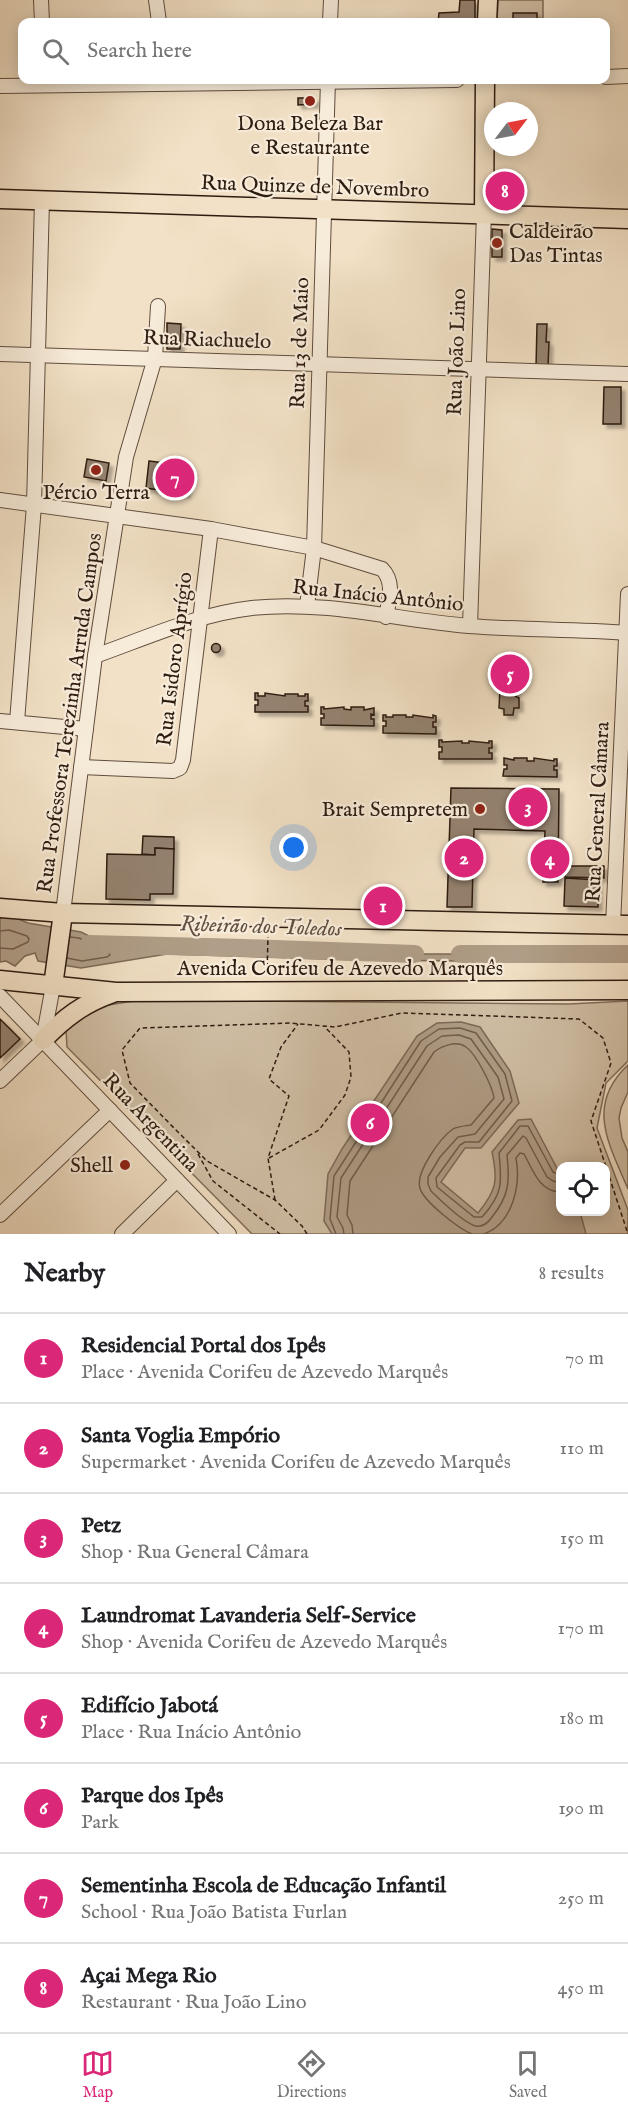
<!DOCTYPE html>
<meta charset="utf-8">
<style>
body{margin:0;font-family:"IM FELL English",serif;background:#f2f2f2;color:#202124}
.controls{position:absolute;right:18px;bottom:18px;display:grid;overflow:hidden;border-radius:12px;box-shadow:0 3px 15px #0003}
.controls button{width:54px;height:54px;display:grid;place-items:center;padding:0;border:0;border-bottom:2px solid #e0e0e0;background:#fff;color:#202124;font:30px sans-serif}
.compass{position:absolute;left:484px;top:102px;width:54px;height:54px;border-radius:50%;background:#fff;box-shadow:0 3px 15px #0003;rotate:58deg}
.you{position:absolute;left:294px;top:848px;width:21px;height:21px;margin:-15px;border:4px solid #fff;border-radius:50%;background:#1a73e8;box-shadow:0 0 0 9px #1a73e833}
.badge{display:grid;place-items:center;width:39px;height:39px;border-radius:50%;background:#db2777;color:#fff;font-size:20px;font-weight:700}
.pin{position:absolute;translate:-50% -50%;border:3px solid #fff;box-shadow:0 2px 6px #0006}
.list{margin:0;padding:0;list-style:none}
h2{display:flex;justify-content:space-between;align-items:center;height:78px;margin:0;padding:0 24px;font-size:26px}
h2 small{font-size:20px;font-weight:400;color:#757577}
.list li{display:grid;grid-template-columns:39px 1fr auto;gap:18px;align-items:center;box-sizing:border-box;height:90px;padding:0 24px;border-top:2px solid #e0e0e0}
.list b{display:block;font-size:22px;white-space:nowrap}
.list p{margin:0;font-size:20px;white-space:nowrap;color:#757577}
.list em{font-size:20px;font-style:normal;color:#757577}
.icon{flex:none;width:33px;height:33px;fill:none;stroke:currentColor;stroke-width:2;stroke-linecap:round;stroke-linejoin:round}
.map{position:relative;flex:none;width:628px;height:1234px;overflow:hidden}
.search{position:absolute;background:#fff;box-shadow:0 3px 15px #0003;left:18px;right:18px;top:18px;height:66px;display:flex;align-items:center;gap:15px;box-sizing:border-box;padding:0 21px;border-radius:12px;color:#757577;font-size:22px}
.sheet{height:798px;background:#fff}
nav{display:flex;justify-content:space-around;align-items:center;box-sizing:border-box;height:84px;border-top:2px solid #e0e0e0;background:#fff;font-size:16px;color:#757577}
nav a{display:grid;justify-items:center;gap:3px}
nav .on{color:#db2777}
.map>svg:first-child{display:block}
.green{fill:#d1c0a7;stroke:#806e5c;stroke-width:1.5;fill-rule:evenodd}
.water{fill:#b09e88;stroke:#7c6a58;stroke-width:1.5}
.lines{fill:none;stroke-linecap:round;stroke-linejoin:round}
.shore{stroke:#705d4c;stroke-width:1.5}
.river{stroke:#b09e88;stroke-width:18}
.building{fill:#94826f;stroke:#2f1c11;stroke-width:1.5;filter:url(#shadow)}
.minor-casing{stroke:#604d3e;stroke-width:16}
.major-casing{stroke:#2f1c11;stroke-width:21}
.path{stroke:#2f1c11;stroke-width:1.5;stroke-dasharray:4.5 3;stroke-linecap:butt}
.minor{stroke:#f7ecda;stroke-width:14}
.major{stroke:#f2e1c6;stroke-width:18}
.poi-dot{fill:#8f2418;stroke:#f7ecda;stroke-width:2}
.labels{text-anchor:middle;stroke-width:4.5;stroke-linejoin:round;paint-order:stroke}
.poi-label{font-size:21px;fill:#2f1c11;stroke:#f7ecda}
.street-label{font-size:21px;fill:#2f1c11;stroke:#f7ecda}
.water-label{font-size:22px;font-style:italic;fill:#635041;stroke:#f7ecda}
</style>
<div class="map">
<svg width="628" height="1234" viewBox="0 0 628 1234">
<defs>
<filter id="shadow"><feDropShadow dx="4" dy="4" stdDeviation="1.5" flood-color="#0004"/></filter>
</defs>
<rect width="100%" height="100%" fill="#f2e1c6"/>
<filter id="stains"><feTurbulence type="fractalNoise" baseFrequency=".00333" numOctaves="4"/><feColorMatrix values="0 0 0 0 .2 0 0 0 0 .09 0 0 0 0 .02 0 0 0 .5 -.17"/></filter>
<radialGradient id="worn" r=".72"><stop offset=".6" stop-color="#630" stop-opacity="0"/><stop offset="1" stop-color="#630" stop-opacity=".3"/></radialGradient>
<!-- green -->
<g class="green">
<path d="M498,0H543V22H497Z"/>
<path d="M140,1000L569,1004L628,1001V1061L606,1083L597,1128L628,1210V1234H252L67,1047L66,1030L75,1017L102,1006ZM560,1166H606V1212H560Z"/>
<path d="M628,1065V1092L621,1108L619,1118L622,1138L628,1152V1189C609,1144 585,1105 628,1065Z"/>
</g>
<!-- water -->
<g class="water">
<path d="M11,916L28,923L81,932L107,945L245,948L395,954H628V957L568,959L562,962L355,960L167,954L81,968L38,961L35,953L25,956L15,966L6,961L0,962V918Z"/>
<path d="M461,1022L480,1027L510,1071L519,1103L481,1148H465L441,1182L478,1213C497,1190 498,1180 492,1152L518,1120L531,1119L560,1174V1212H580L586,1234H332L324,1221L328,1174L342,1149L417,1036L437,1023Z"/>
</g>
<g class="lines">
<!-- shore -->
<g class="shore">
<path d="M0,931L9,930L27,936L29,939L28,942L13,949L0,948"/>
<path d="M67,958L82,961L107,957L110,955L108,952L79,938L70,937"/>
<path d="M336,1234L330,1219L334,1176L421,1041L439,1029L460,1028L476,1033L505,1074L512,1101L479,1142H465L460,1145L436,1178L437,1187L474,1217H482C503,1194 502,1183 499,1153L520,1126H528L553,1172L560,1175"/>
<path d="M344,1234L343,1228L337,1217L341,1178L427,1046L442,1036L459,1035L471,1039L498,1077L504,1099L475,1134L458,1137L440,1157L428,1177V1184L431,1191C439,1199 465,1224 476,1226C483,1227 488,1223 492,1217C509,1196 510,1182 507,1155L523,1136L526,1138L547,1177L553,1181L560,1183"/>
<path d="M353,1234L352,1225L347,1215L350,1181L434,1052C442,1046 456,1040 466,1047C476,1054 492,1085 494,1098L471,1125C465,1126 459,1126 453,1129C440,1138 415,1173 420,1188C423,1201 459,1229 472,1234"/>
<path d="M484,1234C513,1223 521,1185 516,1158L520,1153L524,1154C533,1170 539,1191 560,1192"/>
</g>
<!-- river -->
<g class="river">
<path d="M89,944L245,948L415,954"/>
<path d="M460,954H628"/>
</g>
</g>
<!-- building -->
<g class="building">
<path d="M460,0H475V22H438L439,13L459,12Z"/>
<rect x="513" y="13" width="24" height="9"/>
<path d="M298,98H315V104L298,105Z"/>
<rect x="494" y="182" width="23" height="17"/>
<path d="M492,229L502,230V257H492Z"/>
<path d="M167,323L181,324L180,349H167Z"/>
<path d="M537,324H547L546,342H549L548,367H536Z"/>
<path d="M604,387H621V424H603Z"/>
<path d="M87,459L109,463L106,481L84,477Z"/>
<path d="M149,461L189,466L186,494L146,488Z"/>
<circle cx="216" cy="648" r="4.5"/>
<path d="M506,661L515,662V669H520L519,679L516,681V689L500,688L501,667H505Z"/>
<path d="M500,686H516L515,691L500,690Z"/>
<path d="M500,688L516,689L515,696L519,698V708H514L513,715H504V709L499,708Z"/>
<path d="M255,693H258V696H265V693L285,696V694H298V696H305V694H308V701H305V706H308V712H255V705H258V700H255Z"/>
<path d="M321,707H324V709L344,707V709L351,710V707H364V710L374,708V715L371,714V719H374V726L321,725V718H324V714H321Z"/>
<path d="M383,715H386V717H393V715H406V717H413V715L433,718V715L436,716V722H433V727H436V734L383,733V726H386V721H383Z"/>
<path d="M439,740H442V742L462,741V743H469V741L489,743V741H492V748H489V753H492V759H439V752H442V747H439Z"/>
<path d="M504,758L514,760V758H527V761H534V758L554,761V759H557V766H554V770H557V777L503,776L504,769H507V765H504Z"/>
<path d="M451,788L559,789L558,882H543L545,831L474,829L472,907H447Z"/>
<path d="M143,836L174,837V849L155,848V855L142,854Z"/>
<path d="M155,848L174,849L173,894H150V900L106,899L107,854L155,855Z"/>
<path d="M565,866H604V878L565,877Z"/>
<path d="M565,878L598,880V907L564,906Z"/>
<path d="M374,899L391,900L392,912H375Z"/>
<path d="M0,1019L20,1039L0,1058Z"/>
</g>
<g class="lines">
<!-- minor casing -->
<g class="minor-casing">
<g id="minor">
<path d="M41,0L42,22"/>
<path d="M156,0L159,22"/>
<path d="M330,22L331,0"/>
<path d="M606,77L628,76"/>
<path d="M0,86L457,80"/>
<path d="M0,354L628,374"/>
<path d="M0,500L211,529L314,548L382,569C395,582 389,600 386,617"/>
<path d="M307,606L314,548L328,80"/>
<path d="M470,626L484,213"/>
<path d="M95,656C146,638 198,614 252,608C323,600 398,620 469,626C522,630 575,629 628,633"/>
<path d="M0,721L86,729"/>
<path d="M17,722L34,505L42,200"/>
<path d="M81,767L173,771L180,768L183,760L211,529"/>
<path d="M63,913L95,656L117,515L126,457L155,358L158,306"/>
<path d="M613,925L628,594"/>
<path d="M0,996L229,1234"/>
<path d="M43,1040L53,986"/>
<path d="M0,1081L43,1040"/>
<path d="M0,1215L110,1110"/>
<path d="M122,1234L177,1180"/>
</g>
</g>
<!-- major casing -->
<g class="major-casing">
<g id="major">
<path d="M487,22L488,0"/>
<path d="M0,199L628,219"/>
<path d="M484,213L485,80"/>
<path d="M0,908L63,913L628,925"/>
<path d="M0,980L116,992L628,990"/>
<path d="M53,986L63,913"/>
<path d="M43,1040C64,1018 84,1003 113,993"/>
</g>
</g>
<!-- path -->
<g class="path">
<path d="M267,975L268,937"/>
<path d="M198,1154L213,1181L280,1234"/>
<path d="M269,1158L319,1130L345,1095L351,1077L349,1052L324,1026"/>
<path d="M275,1200L268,1158L289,1096L269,1079L281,1047L298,1024"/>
<path d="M307,1234L302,1226L275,1200L207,1161L170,1124L130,1083L122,1050L140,1028L290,1023L335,1027L402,1013L579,1019L603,1038L611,1063L591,1121L628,1234"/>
</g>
<!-- minor -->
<use href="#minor" class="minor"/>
<!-- major -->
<use href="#major" class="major"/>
</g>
<!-- markers -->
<g class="poi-dot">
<circle cx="310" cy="101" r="6"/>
<circle cx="497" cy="243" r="6"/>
<circle cx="96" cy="470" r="6"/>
<circle cx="480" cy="809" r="6"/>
<circle cx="125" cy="1165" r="6"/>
</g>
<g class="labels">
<!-- poi labels -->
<g class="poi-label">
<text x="310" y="130">Dona Beleza Bar<tspan x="310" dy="24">e Restaurante</tspan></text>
<text x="509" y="238" text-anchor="start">Caldeirão<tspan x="509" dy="24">Das Tintas</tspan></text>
<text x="96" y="499">Pércio Terra</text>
<text x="468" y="816" text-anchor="end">Brait Sempretem</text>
<text x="113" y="1172" text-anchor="end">Shell</text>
</g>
<!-- street labels -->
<g class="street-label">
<text transform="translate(315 186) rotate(2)" y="7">Rua Quinze de Novembro</text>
<text transform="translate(207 339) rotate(2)" y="7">Rua Riachuelo</text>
<text transform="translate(299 343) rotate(-88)" y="7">Rua 13 de Maio</text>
<text transform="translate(456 352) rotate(-88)" y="7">Rua João Lino</text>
<text transform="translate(378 595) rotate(6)" y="7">Rua Inácio Antônio</text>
<text transform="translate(174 659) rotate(-83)" y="7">Rua Isidoro Aprígio</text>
<text transform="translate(69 713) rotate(-82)" y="7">Rua Professora Terezinha Arruda Campos</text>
<text transform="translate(597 812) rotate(-87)" y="7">Rua General Câmara</text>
<text x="340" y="975">Avenida Corifeu de Azevedo Marquês</text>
<text transform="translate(151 1122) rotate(46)" y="7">Rua Argentina</text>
</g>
<!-- water labels -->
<g class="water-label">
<text transform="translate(261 925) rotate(2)" y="8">Ribeirão dos Toledos</text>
</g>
</g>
<rect width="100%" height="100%" filter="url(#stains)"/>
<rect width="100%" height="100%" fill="url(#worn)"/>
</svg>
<div class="controls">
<button><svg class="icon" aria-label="locate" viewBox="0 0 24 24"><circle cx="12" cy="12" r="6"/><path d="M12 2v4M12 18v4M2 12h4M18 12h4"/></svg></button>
</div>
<svg class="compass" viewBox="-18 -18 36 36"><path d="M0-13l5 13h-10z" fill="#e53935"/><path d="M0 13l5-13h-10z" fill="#757577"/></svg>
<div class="you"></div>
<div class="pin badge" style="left:383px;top:906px">1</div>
<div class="pin badge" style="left:464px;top:858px">2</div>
<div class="pin badge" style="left:528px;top:807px">3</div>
<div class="pin badge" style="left:550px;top:859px">4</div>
<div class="pin badge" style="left:510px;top:674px">5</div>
<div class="pin badge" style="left:370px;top:1123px">6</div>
<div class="pin badge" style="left:175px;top:478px">7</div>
<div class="pin badge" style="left:505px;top:191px">8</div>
<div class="search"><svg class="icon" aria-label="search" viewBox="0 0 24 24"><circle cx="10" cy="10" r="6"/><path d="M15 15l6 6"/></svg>Search here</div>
</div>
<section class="sheet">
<h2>Nearby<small>8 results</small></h2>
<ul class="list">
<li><span class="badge">1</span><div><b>Residencial Portal dos Ipês</b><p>Place · Avenida Corifeu de Azevedo Marquês</p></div><em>70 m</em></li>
<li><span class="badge">2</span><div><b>Santa Voglia Empório</b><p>Supermarket · Avenida Corifeu de Azevedo Marquês</p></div><em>110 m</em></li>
<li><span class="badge">3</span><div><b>Petz</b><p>Shop · Rua General Câmara</p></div><em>150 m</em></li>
<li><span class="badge">4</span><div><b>Laundromat Lavanderia Self-Service</b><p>Shop · Avenida Corifeu de Azevedo Marquês</p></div><em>170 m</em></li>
<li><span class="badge">5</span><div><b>Edifício Jabotá</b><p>Place · Rua Inácio Antônio</p></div><em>180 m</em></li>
<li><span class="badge">6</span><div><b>Parque dos Ipês</b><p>Park</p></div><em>190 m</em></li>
<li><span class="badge">7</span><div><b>Sementinha Escola de Educação Infantil</b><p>School · Rua João Batista Furlan</p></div><em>250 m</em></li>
<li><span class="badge">8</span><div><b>Açai Mega Rio</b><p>Restaurant · Rua João Lino</p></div><em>450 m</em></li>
</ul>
</section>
<nav>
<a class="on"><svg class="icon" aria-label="map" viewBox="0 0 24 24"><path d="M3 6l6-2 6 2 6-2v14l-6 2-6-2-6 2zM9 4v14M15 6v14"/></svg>Map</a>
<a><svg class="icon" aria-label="directions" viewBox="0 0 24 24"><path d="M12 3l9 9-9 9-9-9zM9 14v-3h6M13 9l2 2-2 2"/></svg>Directions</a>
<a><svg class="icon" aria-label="saved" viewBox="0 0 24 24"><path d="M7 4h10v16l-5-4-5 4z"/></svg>Saved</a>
</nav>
